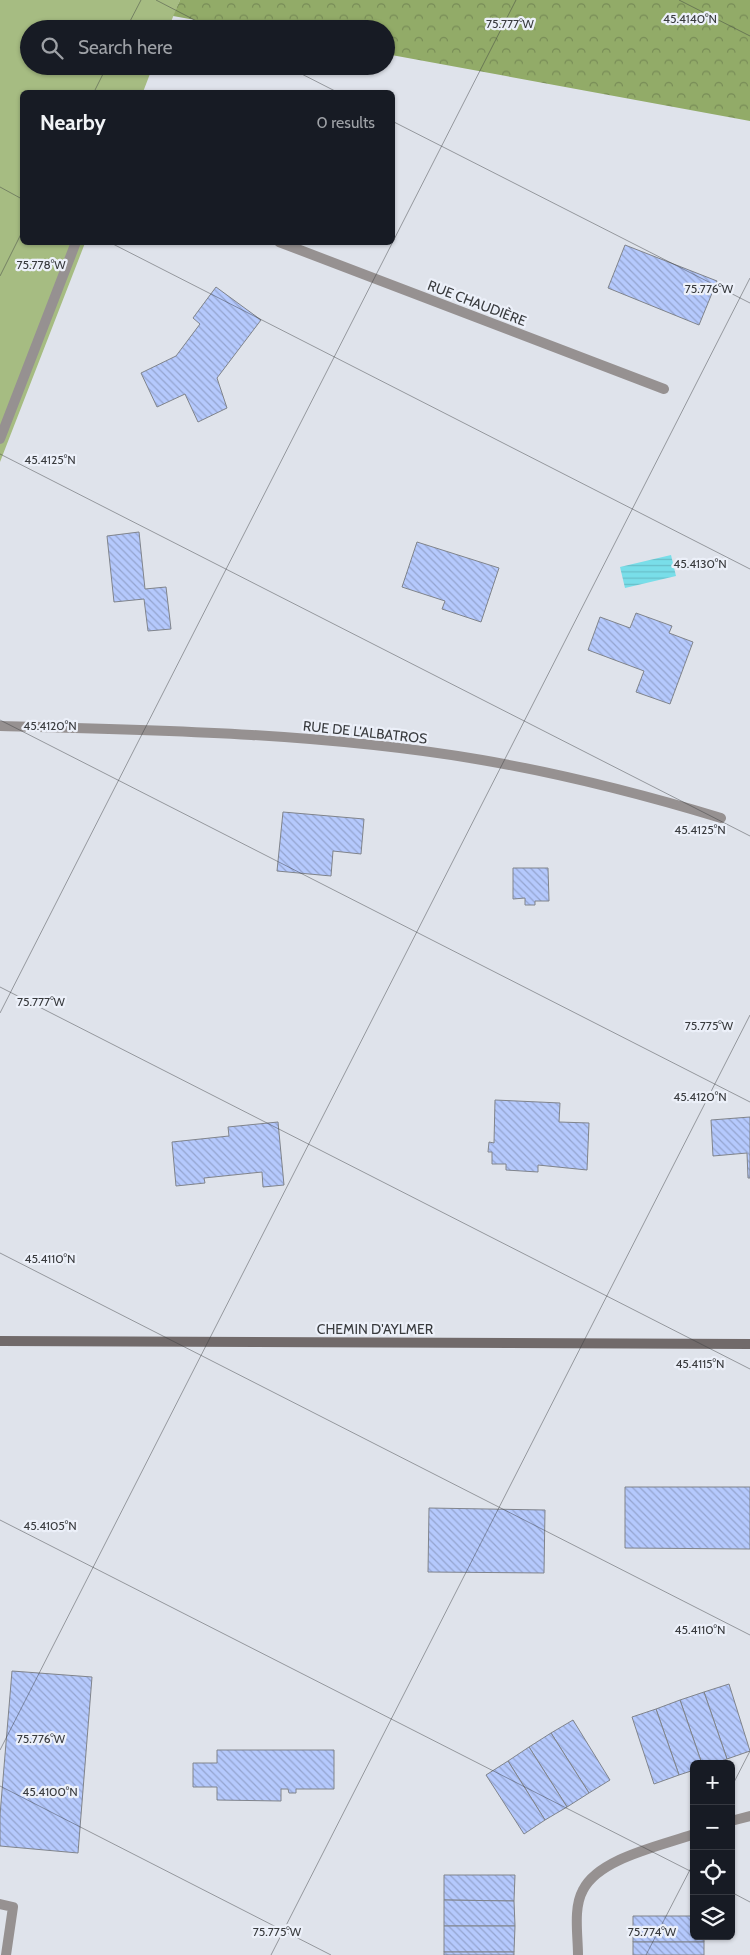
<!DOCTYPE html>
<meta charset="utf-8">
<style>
body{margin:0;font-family:Cabin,sans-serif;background:#20242c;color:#f1f3f6}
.controls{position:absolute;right:15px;bottom:15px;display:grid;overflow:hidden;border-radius:8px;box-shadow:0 1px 4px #0004}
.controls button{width:45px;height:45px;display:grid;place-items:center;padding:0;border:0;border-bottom:1px solid #363941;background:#171b24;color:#f1f3f6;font:25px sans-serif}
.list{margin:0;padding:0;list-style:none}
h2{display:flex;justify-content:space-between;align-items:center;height:65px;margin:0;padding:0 20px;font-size:21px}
h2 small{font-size:16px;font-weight:400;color:#9ea1a6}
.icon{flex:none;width:28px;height:28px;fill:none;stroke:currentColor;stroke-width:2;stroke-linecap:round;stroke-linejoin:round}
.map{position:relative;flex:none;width:750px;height:1955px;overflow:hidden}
.search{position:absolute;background:#171b24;box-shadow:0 1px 4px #0004;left:20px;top:20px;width:375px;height:55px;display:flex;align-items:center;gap:12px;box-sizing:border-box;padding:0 18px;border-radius:28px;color:#9ea1a6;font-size:19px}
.panel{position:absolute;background:#171b24;box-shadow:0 1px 4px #0004;left:20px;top:90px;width:375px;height:155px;border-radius:8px}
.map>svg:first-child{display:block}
.grass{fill:#a6bc82}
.forest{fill:url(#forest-crowns)}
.water{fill:url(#water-rules)}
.building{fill:url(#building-back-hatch);stroke:#80848b}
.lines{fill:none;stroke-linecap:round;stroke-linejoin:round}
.lane{stroke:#969191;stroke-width:10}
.street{stroke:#969191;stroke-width:10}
.secondary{stroke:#716a6a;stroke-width:10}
.ticks{fill:none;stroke:#393b3e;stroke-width:1;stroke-opacity:0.45}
.labels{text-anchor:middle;stroke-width:4.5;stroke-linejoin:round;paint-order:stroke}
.street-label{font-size:14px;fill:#393b3e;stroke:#ecf0f9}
.ticks-label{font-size:12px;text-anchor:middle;fill:#393b3e;stroke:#ecf0f9;stroke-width:4.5;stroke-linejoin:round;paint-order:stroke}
</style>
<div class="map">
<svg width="750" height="1955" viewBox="0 0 750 1955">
<defs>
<pattern id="forest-crowns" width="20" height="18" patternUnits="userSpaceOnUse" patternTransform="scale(1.25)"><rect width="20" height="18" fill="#92ab68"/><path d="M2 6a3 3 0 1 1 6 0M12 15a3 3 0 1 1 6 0" fill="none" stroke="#788c57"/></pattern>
<pattern id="water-rules" width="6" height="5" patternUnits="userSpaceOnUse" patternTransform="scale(1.25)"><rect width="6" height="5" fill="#79dee9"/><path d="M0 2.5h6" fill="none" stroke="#69bfc9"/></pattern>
<pattern id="building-back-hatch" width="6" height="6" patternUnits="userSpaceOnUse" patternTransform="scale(1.25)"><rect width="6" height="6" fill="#b5c9fd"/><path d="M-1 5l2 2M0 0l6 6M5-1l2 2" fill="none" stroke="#94a4ce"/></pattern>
</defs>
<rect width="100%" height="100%" fill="#dfe3eb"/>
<!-- grass -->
<path class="grass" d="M0,0H180L168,29H29V66H153L143,92H22V242L85,243L0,462Z"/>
<!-- forest -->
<path class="forest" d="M180,0H750V121L386,54V29H245L173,16Z"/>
<!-- water -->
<path class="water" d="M671,555L676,576L625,588L620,567Z"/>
<!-- building -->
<g class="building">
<path d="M625,245L717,281L699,325L608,288Z"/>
<path d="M216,287L261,320L217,378L227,408L198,422L185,394L157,407L141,373L176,356L200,324L193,318Z"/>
<path d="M139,532L145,589L166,587L171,629L148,631L144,599L114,602L107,536Z"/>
<path d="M417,542L499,568L481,622L442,609L445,601L402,587Z"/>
<path d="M636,613L672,626L669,633L693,642L670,704L636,692L644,671L588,650L600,617L630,628Z"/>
<path d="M283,812L364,819L361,854L333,851L331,876L277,871Z"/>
<path d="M513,868H548L549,901H535V905H525V898L513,899Z"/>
<path d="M495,1100L560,1103L559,1122L589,1123L587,1170L538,1165V1172L506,1170V1164H492V1152H488L489,1142L494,1143Z"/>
<path d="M750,1117V1178H748L747,1153L713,1156L711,1120Z"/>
<path d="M278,1122L284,1185L263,1187L262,1172L204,1178L205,1183L176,1186L172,1142L229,1136L228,1127Z"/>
<path d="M625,1487H750V1549L625,1548Z"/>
<path d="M429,1508L545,1510L544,1573L428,1572Z"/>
<path d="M12,1671L92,1677L78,1853L0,1846V1815Z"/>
<path d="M729,1684L750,1751L727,1759L704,1692Z"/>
<path d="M704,1692L727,1759L712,1764H702L680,1700Z"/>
<path d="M680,1700L702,1764H694V1770L679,1775L656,1709Z"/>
<path d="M656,1709L679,1775L654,1784L632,1717Z"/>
<path d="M573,1720L610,1780L589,1793L551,1733Z"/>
<path d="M551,1733L589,1793L567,1807L529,1747Z"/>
<path d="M529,1747L567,1807L545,1820L508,1761Z"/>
<path d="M217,1750H334V1789H296V1793H289L288,1789H281V1801L217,1800V1787H193V1763H217Z"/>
<path d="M508,1761L545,1820L524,1834L486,1775Z"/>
<path d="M444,1875H515L514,1901L444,1900Z"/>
<path d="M444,1900L514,1901L515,1926H444Z"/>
<path d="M633,1916H694V1936H704V1942H633Z"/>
<path d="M444,1926H515L514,1952H444Z"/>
<rect x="633" y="1942" width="71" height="13"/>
<rect x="444" y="1952" width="70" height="3"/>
</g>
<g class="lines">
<!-- lane -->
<path class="lane" d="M0,1904L13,1907L6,1955"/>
<!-- street -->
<g class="street">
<path d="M279,242L664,389"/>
<path d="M0,439L76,242"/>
<path d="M0,726C161,730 323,733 482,760C563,774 642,794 721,818"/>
<path d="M731,1821L750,1816"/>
<path d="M578,1955C578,1935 573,1908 583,1890C599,1858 661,1846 694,1834"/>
</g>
<!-- secondary -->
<path class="secondary" d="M0,1341L750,1344"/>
</g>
<!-- ticks -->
<path class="ticks" d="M156,0L212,29M679,0L750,36M126,29L141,0M286,66L337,92M94,92L107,66M392,121L750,303M0,187L22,199M109,242L750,569M0,276L22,232M0,454L750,836M0,720L750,1102M0,987L750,1369M0,1013L516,0M0,1253L750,1635M0,1520L694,1873M0,1750L750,278M0,1786L331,1955M731,1788L750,1751M731,1892L750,1902M271,1955L750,1015M646,1955L694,1862"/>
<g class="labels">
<!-- street labels -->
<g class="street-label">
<text transform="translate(477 303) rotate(21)" y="5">RUE CHAUDIÈRE</text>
<text transform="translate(365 732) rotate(6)" y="5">RUE DE L'ALBATROS</text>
<text x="375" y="1334">CHEMIN D'AYLMER</text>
</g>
</g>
<g class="ticks-label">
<text x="690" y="23">45.4140°N</text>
<text x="510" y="28">75.777°W</text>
<text x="41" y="269">75.778°W</text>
<text x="709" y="293">75.776°W</text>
<text x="50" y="464">45.4125°N</text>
<text x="700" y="568">45.4130°N</text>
<text x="50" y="730">45.4120°N</text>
<text x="700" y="834">45.4125°N</text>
<text x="41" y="1006">75.777°W</text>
<text x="709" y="1030">75.775°W</text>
<text x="700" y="1101">45.4120°N</text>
<text x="50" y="1263">45.4110°N</text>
<text x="700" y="1368">45.4115°N</text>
<text x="50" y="1530">45.4105°N</text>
<text x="700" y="1634">45.4110°N</text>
<text x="41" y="1743">75.776°W</text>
<text x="50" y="1796">45.4100°N</text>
<text x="277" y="1936">75.775°W</text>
<text x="652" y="1936">75.774°W</text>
</g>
</svg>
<div class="controls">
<button>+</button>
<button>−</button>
<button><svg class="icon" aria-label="locate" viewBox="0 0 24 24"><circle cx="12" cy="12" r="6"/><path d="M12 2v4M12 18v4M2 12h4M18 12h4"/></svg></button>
<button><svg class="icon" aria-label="layers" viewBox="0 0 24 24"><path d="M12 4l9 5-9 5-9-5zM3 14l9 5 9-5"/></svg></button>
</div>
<div class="search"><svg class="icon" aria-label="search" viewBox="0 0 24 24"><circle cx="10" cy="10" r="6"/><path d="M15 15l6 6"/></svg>Search here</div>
<section class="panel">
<h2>Nearby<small>0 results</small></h2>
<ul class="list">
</ul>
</section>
</div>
